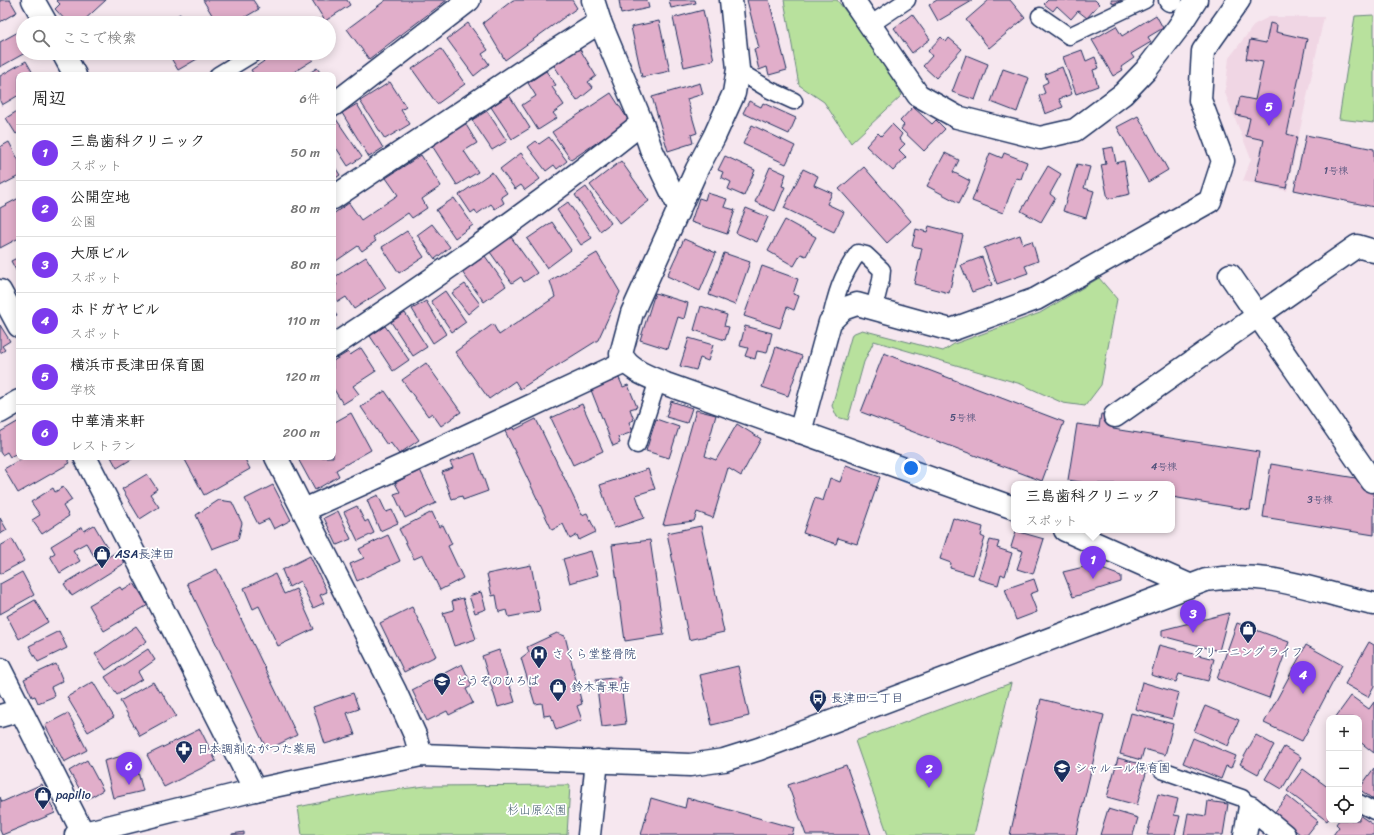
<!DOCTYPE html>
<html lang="ja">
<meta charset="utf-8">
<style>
body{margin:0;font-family:Sriracha,"Klee One",sans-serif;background:#f2f2f2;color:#222}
.controls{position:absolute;right:12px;bottom:12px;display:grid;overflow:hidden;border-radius:8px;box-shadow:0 2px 10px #0003}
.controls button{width:36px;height:36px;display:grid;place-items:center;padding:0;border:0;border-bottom:1px solid #e0e0e0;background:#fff;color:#222;font:20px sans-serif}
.you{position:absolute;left:911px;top:468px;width:14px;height:14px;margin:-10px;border:3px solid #fff;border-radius:50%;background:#1a73e8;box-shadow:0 0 0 6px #1a73e833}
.badge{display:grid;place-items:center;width:26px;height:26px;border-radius:50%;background:#7c3aed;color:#fff;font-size:13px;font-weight:700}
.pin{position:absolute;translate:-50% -33px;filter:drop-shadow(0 1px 2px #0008)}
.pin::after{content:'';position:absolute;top:21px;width:14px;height:12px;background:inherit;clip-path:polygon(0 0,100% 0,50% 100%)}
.popup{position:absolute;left:1011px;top:481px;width:164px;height:52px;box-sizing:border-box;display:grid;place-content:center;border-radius:8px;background:#fff;filter:drop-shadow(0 1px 3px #0005);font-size:13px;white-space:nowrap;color:#767676}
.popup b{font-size:15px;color:#222}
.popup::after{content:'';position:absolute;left:50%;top:100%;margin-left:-8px;border:8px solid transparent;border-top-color:#fff}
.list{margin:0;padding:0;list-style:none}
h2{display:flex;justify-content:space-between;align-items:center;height:52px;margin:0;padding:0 16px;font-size:17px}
h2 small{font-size:13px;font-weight:400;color:#767676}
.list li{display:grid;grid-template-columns:26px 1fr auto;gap:12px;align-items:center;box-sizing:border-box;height:56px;padding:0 16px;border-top:1px solid #e0e0e0}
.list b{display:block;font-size:15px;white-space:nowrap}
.list p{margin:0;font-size:13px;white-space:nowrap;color:#767676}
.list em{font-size:13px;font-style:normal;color:#767676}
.icon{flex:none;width:22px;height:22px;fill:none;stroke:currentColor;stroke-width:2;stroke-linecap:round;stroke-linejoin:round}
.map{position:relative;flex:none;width:1374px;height:835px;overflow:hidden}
.search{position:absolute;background:#fff;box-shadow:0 2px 10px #0003;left:16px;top:16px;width:320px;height:44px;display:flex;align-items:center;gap:10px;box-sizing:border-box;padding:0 14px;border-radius:22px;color:#767676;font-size:15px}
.panel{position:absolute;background:#fff;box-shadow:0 2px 10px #0003;left:16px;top:72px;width:320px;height:388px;border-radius:8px}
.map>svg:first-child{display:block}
.built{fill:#f0d6e4}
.green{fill:#b8e19d;stroke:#6a887e}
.building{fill:#e1aeca;stroke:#1b2f5e}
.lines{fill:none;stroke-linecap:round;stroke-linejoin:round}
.lane-casing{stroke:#1b2f5e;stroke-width:19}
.street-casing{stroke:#1b2f5e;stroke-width:25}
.secondary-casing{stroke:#1b2f5e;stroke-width:25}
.lane{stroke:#fff;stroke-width:16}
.street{stroke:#fff;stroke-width:22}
.secondary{stroke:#fff;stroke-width:22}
.labels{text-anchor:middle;stroke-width:3.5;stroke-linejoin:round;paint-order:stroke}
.number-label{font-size:10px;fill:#4c4f79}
.poi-label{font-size:12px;fill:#1b2f5e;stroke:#fff;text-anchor:start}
.park-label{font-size:12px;fill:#425c6e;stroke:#fff}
</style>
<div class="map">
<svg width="1374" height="835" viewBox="0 0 1374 835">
<rect width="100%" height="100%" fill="#f6e7ef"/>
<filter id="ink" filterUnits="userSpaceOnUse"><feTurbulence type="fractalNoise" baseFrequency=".025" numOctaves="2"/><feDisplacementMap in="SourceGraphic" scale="8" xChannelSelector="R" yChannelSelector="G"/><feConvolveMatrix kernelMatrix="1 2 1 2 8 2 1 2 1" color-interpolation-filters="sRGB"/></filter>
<g filter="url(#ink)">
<!-- built -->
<path class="built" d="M1269,17H1324L1287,191L1243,181L1251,159L1225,93L1229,58L1255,24Z"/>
<!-- green -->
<g class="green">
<path d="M784,0H837L875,49L902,95L851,143L824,102L799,85Z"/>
<path d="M1374,15V123L1339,119L1355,16Z"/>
<path d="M1099,278L1117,299L1101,385L1085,406L1063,403L1021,384L874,341L864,362L848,420L837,417L832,406L852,334L862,330L943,351L954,344L1040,313Z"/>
<path d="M1011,683L974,835H888L855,741Z"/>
<path d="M570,785L567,835H302L298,807L361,794L426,786Z"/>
</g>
<!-- building -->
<g class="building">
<path d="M0,0H10L17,12L0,22Z"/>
<path d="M56,0H106L81,23H68L55,9L60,4Z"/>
<path d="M203,0H253L259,9L235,23H217Z"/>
<path d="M312,0H347L350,5L325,21Z"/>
<path d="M386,0H447L369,59L347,29Z"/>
<path d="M513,0H572L577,8L505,60L483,23Z"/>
<path d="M619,0H647L649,8L621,14Z"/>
<path d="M669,0H695L696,3L671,8Z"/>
<path d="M747,0H769L787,70L769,75L767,67L759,70L754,49L759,48Z"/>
<path d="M937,0H971L972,1L938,21L929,5Z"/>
<path d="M989,0H1010L1025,18L989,48L966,20Z"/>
<path d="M1048,0H1095L1099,4L1087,18L1078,11L1071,19L1057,6L1053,11L1044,4Z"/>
<path d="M1111,0H1122L1113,4Z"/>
<path d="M703,10L714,60L684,67L673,18Z"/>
<path d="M180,14L185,23H164Z"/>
<path d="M912,14L930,39L912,53L894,28Z"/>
<path d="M1156,15L1163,28L1148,37L1151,42L1131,54L1134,58L1121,67L1123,70L1113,76L1092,40L1116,26L1122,36Z"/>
<path d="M162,19L164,23H155Z"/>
<path d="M659,21L670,71L642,77L631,27Z"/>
<path d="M468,23L488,50L482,54L489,64L474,76L447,39Z"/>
<path d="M1270,23L1277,25L1276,32L1307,39L1287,134L1297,137L1286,188L1255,182L1264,140L1246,136L1250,118L1236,115L1240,97L1255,100L1263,62L1246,59L1250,40L1266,43Z"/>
<path d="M20,31L23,37V53H25L0,67V42Z"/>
<path d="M941,37L946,42L949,38L962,49L936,78L923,66L932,56L928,51Z"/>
<path d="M578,46L596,76L588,82L593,88L577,101L553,64Z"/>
<path d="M441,49L465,84L437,104L412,69Z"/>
<path d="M1082,50L1086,61L1095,57L1099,68L1093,70L1098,86L1076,94L1063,57Z"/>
<path d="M168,53H203L204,55L178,70Z"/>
<path d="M276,53H308L313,60L289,75H254L251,70Z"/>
<path d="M966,55L988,64L975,100L952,92Z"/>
<path d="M26,61L34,75H19V95L2,105L0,101V76Z"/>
<path d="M1062,67L1072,94L1059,99L1063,107L1045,114L1039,96L1045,93L1042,85L1048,82L1045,74Z"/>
<path d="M317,68L322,75H306Z"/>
<path d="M1003,69L1029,78L1017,112L991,102Z"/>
<path d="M546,71L556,85L552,87L564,105L553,113L557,118L538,130L522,105L536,96L528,83Z"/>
<path d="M390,82L406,107L401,110L410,124L385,139L360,101Z"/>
<path d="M700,83L703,94L687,99L697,133L691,135L693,143L668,151L652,97Z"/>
<path d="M611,93L629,121L571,160L552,132Z"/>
<path d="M509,95L530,128L512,139L491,107Z"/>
<path d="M749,101L761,107L763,103L796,118L789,134L743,113Z"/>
<path d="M357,104L383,148L369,157L342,113Z"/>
<path d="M913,107L932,124L936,120L945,129L924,151L901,129L904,125L900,121Z"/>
<path d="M19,110V132L16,134L6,118Z"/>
<path d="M487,111L507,141L492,150L472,120Z"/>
<path d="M1138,116L1168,170L1148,182L1117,127Z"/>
<path d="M336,119L362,157L348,166L333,143V120Z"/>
<path d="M465,123L477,143L464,151L478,172L457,185L431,144Z"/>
<path d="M892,124L902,134L899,139L905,144L899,150L906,157L893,171L866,146L878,133L881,136Z"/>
<path d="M752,125L795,146L786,164L743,144Z"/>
<path d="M1306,135L1374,149V207L1294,190Z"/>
<path d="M549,137L567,161L557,169L554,165L546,171L528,147L536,141L539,144Z"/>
<path d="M9,142L19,161V176L0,186V147Z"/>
<path d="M1113,147L1116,163L1124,161L1130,194L1108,199L1101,165L1106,164L1103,149Z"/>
<path d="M521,153L540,179L525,190L521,185L515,189L500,169Z"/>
<path d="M945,153L959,160L953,172L970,181L959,203L927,186Z"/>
<path d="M990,153L1002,158L1004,153L1027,162L1021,179L1016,178L1003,213L972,201Z"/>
<path d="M421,155L441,186L422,199L427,208L412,218L408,213L373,237L376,241L362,251L358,246L336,261L333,257V214L349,203L361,220L398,195L386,178Z"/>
<path d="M725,156L755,170L744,196L728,189L731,182L721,177L723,172L718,170Z"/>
<path d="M621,161L649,201L620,224L590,185Z"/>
<path d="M333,164L340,175L333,180Z"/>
<path d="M1077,164L1090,167L1084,188L1094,191L1086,218L1063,211Z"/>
<path d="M1048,166L1061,174L1050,194L1055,198L1041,222L1021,211Z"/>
<path d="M770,167L786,174L782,186L785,187L775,211L755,202Z"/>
<path d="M864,167L911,221L887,243L839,189Z"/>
<path d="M803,169L818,176L814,185L832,193L827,204L844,212L834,232L784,208Z"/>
<path d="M492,172L507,193L501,197L504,203L495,209L491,204L477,214L475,210L471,213L459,195Z"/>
<path d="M586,187L611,223L600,231L575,195Z"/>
<path d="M707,193L727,199L724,207L735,210L727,234L691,222L699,198L705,200Z"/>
<path d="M19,198V238L0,248V208Z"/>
<path d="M454,198L473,225L455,238L436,210Z"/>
<path d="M568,202L592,238L581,245L557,210Z"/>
<path d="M746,208L768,217L757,242L736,233Z"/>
<path d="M785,220L816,237L806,256L801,254L794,266L768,251Z"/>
<path d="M552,222L571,250L547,268L527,239Z"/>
<path d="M432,224L450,247L435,259L417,235Z"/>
<path d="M929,226L963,235L949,293L914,284L922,248L912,246L916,229L927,232Z"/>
<path d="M407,231L424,257L399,273L382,247Z"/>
<path d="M1020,235L1023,244L1032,241L1038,261L1025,266L1028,273L997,284L984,248Z"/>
<path d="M511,237L537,273L524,282L521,277L512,283L490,252Z"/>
<path d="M684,239L716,253L700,291L667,276Z"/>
<path d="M597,253L620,292L598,340L520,389L515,381L489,399L455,352L493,324L499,335L555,297L550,281Z"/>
<path d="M724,253L750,262L735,305L709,295Z"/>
<path d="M485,256L506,286L484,302L462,272Z"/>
<path d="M19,257V273L18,274L11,261Z"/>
<path d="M366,257L386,288L354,309L346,297L338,302L333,293V288L337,285L333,278Z"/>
<path d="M982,257L992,285L972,292L961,265Z"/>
<path d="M762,266L798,279L793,294L799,296L794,310L787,307L780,328L744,316Z"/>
<path d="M465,284L480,304L468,314L452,293Z"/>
<path d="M445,291L466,322L452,332L431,301Z"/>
<path d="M655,293L688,303L684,319L678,317L668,349L640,340Z"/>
<path d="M426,301L446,334L433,343L412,309Z"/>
<path d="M701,306L727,315L724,326L729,327L725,340L694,330Z"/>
<path d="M333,310L337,316L333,318Z"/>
<path d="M405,313L427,347L413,356L391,322Z"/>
<path d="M0,325L10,341L2,346L5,350L0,353Z"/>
<path d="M385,326L409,360L393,371L370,336Z"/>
<path d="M745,326L772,333L767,353L757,351L755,359L745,356L748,348L740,346Z"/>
<path d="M689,338L713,345L708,361L700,358L696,370L680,366Z"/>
<path d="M776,347L802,356L788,396L762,387Z"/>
<path d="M361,348L376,371L353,386L359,394L343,404L333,388V361L348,352L350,355Z"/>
<path d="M884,353L1064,422L1042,481L861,412Z"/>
<path d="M426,363L461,412L441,426L432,413L428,416L402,380Z"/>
<path d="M619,378L623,387L628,385L637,407L630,409L634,420L629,422L633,432L618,437L620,443L613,446L591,390Z"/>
<path d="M385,391L419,440L399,454L390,442L387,445L361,407Z"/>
<path d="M671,401L692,408L687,423L666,417Z"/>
<path d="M582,404L603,451L573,465L551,418Z"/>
<path d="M696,410L716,415L705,456L716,460L737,424L761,439L741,476L728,468L713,518L697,512L694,521L663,525Z"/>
<path d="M351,413L371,450L336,470L339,476L315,490L297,457H333V423Z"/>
<path d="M1101,414L1115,416L1113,429L1259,452L1250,510L1172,497V484H1092L1068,480L1077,424L1099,427Z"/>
<path d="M536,419L582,515L587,513L596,532L579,540L577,535L570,539L563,524L552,530L504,429L512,425L514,430Z"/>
<path d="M656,419L679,427L669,458L646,451Z"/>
<path d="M19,421V452L10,457L7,452L2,455L0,452V432Z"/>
<path d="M475,453L488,491L463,500L462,496L452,499L442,472L453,468L450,462Z"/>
<path d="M24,457H66L70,463L18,493L4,469Z"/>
<path d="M111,457H135L117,468Z"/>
<path d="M187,457H244L250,469L204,495L184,458Z"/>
<path d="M1271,464L1374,481V535L1263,517Z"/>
<path d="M846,465L880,477L857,544L838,538L836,544L803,533L815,498L823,501L830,478L840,482Z"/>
<path d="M648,469L655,489L636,495L644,518L614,528L600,485Z"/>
<path d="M420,470L436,503L405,518L394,494L400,492L395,483Z"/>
<path d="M147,474L157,489L150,494L159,507L140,519L122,489Z"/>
<path d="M273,485L291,520L274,529L269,519L258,524L245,499Z"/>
<path d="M63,487L72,500L63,506L69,516L42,534L32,520L40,515L31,502L53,488L55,492Z"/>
<path d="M378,495L386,512L392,510L398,523L380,531L367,500Z"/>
<path d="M219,500L232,502L242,523L238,539L212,549L196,515Z"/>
<path d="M357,506L365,522L368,520L374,533L358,541L344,512Z"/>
<path d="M338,511L351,539L337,545L324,518Z"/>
<path d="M432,512L439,527L443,525L452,544L448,546L463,578L440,590L423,555L414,559L399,529Z"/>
<path d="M0,518L7,530L0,534Z"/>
<path d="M953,518L983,527L981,536L985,538L973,575L950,568L951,563L940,559Z"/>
<path d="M94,525L107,547L94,556L86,543L73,550L80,561L60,573L50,556L55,553L51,546L82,527L84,531Z"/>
<path d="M701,526L724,632L689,640L667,533Z"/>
<path d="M1016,531L1044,539L1033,574L1017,569L1023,551L1011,547Z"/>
<path d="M388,535L400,561L357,581L350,564L364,558L359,549Z"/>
<path d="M12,539L24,561L0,574V546Z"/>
<path d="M650,540L664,635L625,641L612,545Z"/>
<path d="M990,540L999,542L997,548L1012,553L1005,576L1001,574L998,585L978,579Z"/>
<path d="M118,551L125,563L72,596L64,584Z"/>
<path d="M591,551L598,575L570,583L563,559Z"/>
<path d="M310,556L327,592L320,595L324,603L313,608L300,581L289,587L282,570Z"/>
<path d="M531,565L540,611L509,617L507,610L499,612L496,595L492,596L487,574Z"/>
<path d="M1088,566L1090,573L1102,569L1121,576V582L1073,597L1063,572Z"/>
<path d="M217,569L297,735L267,750L187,583Z"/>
<path d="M22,572L34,595L0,614V584Z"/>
<path d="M275,574L284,594L296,589L314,629L278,646L259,606L253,609L244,588Z"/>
<path d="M1034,579L1038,591L1030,594L1037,612L1016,620L1005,589Z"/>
<path d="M134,583L148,605L104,631L89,605L120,587L122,590Z"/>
<path d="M481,592L486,609L475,613L469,596Z"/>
<path d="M463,598L476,639L454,646L443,613L454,610L452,601Z"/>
<path d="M35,600L48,622L19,639L7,616Z"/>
<path d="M412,607L436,656L404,672L380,623Z"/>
<path d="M1229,613L1219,651L1162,636V630Z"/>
<path d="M1237,623L1289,642L1269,698L1217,679Z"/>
<path d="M136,626L147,641L106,670L95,654Z"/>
<path d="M59,631L67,648L38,662L29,646Z"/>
<path d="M557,633L565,636L582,704L577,706L582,720L556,730L551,715L544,716L542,703L535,704L521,658L529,652L527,647Z"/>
<path d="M1369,642L1374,645V686L1368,697L1345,684Z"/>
<path d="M1159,645L1214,659L1208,681L1179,674L1176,682L1151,675Z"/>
<path d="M1306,645L1342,665L1302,741L1264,723Z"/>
<path d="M148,649L155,660L138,672L142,679L117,695L105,677Z"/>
<path d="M499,650L515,702L498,707L482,656Z"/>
<path d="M56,664L63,681L51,687L55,696L38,703L35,696L32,697L24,679Z"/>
<path d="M462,664L472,686L466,689L473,703L449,715L447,711L427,721L412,690Z"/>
<path d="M738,666L749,716L712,725L700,675Z"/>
<path d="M620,677L626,724L602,727L596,680Z"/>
<path d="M93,682L114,717L88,732L67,697Z"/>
<path d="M153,682L159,692L161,691L176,716L140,736L120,701Z"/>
<path d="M1142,682L1179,693L1172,719L1135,709Z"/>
<path d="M353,693L359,709L347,713L355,735L325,744L313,707Z"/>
<path d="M1351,696L1369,709L1374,702V753L1359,741V718H1335Z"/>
<path d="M1041,699L1104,715L1076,835H1010Z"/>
<path d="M1205,706L1239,720L1228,746L1194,731Z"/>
<path d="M68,713L87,750L64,762L45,725Z"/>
<path d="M1131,713L1173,724L1165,755L1144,749L1141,760L1120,754Z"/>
<path d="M200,729L216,761L164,787L147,755Z"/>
<path d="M1256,735L1274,745L1258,774L1240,764Z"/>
<path d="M1193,738L1236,756L1231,768L1226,766L1221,779L1183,763Z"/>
<path d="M1284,747L1301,757L1282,789L1265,779Z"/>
<path d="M133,753L143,791L113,798L104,761Z"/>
<path d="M1118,758L1148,766L1137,805L1107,797Z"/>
<path d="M87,760L103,790L86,800L69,771Z"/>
<path d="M846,765L871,835H806L788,785Z"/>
<path d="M1374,768V800L1359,789Z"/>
<path d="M1303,769L1329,788V818L1327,821L1287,791Z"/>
<path d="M42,784L55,813L2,835L0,830V797L2,802Z"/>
<path d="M1158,794L1178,799L1174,815L1180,816L1175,835H1147Z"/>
<path d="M1287,796L1318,821L1307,835H1301L1274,813Z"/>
<path d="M651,798L685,808L687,798L794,828L792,835H641Z"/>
<path d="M1208,801L1228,804L1223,835H1184L1188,813L1206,816Z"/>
<path d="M1108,809L1138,818L1133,835H1100Z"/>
<path d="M1359,815L1374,825V835H1333L1339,827L1336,824L1339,820H1359Z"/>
<path d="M244,832V835H232V834Z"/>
</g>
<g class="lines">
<!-- lane casing -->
<g class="lane-casing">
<g id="lane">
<path d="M1040,16L1069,36L1145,0"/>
<path d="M870,25L907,0"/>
<path d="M218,75L254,53"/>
<path d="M737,75H745L770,90L794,101"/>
<path d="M830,322C836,295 841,276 858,253L866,255L882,270L881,280L874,308"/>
<path d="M637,445L658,380"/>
<path d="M1162,770L1242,798L1250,807"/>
<path d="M1359,803L1374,811"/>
</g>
</g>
<!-- street casing -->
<g class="street-casing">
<g id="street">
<path d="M33,0L46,23"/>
<path d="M593,0L600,22L642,123L651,149L679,207"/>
<path d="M731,0L738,69L734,93L714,137L697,169L632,313L621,354C629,371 650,377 666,384L1014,508"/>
<path d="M853,0L918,95L957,117L1040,138L1075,130L1123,94L1146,70L1178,28L1196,0"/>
<path d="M1170,0H1171"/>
<path d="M63,53L75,75"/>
<path d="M333,105L469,0"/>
<path d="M333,198L520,73L600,22"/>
<path d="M1230,275L1372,481"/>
<path d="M0,291L19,326"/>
<path d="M333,346C439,276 543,202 642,123"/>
<path d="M0,412L19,401"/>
<path d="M1115,416L1357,246L1374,251"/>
<path d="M800,432L830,322L843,309L857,304L951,330L1036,299L1210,201L1223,161L1200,100L1203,51L1239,0"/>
<path d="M85,457L255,790"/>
<path d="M276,457L395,691L415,735L421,755"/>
<path d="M304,510L404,465L625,362"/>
<path d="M1065,530L1189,585"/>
<path d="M0,669L83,833"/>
<path d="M0,716L21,710"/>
<path d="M589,835L597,761"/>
<path d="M1245,835L1250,807L1284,835"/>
</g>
</g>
<!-- secondary casing -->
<g class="secondary-casing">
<path id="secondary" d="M76,835L255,790L421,755L690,765L724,760L759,749L1206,580C1270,569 1314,592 1374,604"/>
</g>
<!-- lane -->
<use href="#lane" class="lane"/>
<!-- street -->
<use href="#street" class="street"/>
<!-- secondary -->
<use href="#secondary" class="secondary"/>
</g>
</g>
<!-- icons -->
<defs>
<g id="shop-pin" transform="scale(0.9)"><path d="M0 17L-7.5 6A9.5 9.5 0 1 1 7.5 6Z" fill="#1b2f5e" stroke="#fff"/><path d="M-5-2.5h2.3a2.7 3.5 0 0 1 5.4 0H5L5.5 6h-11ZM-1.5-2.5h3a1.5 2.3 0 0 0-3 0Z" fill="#fff"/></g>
<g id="hospital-pin" transform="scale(0.9)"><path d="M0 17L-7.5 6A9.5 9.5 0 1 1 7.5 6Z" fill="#1b2f5e" stroke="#fff"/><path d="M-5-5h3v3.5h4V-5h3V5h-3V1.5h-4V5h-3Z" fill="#fff"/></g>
<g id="school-pin" transform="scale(0.9)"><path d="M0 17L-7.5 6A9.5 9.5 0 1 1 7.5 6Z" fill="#1b2f5e" stroke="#fff"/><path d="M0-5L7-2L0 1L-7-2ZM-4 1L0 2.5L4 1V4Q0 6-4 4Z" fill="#fff"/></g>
<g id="bus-pin" transform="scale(0.9)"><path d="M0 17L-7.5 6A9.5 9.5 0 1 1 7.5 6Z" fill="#1b2f5e" stroke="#fff"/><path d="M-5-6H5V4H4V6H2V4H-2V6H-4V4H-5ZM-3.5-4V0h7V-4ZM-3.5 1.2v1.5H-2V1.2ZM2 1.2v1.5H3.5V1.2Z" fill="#fff"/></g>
<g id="pharmacy-pin" transform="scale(0.9)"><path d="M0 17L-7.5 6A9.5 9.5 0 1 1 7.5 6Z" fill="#1b2f5e" stroke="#fff"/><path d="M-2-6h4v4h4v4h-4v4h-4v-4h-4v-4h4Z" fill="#fff"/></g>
</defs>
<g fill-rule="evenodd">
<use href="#shop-pin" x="102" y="554"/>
<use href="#shop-pin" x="1248" y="629"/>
<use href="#hospital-pin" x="539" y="654"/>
<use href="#school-pin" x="442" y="681"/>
<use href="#shop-pin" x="558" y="687"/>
<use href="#bus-pin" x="818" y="698"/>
<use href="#pharmacy-pin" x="184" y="749"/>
<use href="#school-pin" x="1062" y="768"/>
<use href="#shop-pin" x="43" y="795"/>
</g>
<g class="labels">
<!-- number labels -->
<g class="number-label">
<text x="1336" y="174">1号棟</text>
<text x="963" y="421">5号棟</text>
<text x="1164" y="470">4号棟</text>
<text x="1320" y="503">3号棟</text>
</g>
<!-- poi labels -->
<g class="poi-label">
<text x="115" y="558">ASA長津田</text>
<text x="1248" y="656" text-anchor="middle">クリーニング ライフ</text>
<text x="552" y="658">さくら堂整骨院</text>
<text x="455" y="685">どうぞのひろば</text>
<text x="571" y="691">鈴木青果店</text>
<text x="831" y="702">長津田三丁目</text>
<text x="197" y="753">日本調剤ながつた薬局</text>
<text x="1075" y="772">シャルール保育園</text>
<text x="56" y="799">papilio</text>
</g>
<!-- park labels -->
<g class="park-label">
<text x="537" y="814">杉山原公園</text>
</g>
</g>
</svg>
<div class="controls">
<button>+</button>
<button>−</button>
<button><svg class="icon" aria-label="locate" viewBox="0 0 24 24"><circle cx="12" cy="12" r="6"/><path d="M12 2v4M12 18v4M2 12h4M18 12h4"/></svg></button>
</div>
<div class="you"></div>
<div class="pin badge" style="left:1093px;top:579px">1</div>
<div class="popup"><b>三島歯科クリニック</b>スポット</div>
<div class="pin badge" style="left:929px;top:788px">2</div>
<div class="pin badge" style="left:1193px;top:633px">3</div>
<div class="pin badge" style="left:1303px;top:694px">4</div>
<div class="pin badge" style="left:1269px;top:126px">5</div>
<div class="pin badge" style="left:129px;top:785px">6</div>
<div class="search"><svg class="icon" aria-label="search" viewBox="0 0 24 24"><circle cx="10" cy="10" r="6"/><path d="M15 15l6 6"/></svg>ここで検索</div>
<section class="panel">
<h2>周辺<small>6件</small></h2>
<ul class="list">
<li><span class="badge">1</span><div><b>三島歯科クリニック</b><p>スポット</p></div><em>50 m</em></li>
<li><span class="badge">2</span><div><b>公開空地</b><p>公園</p></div><em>80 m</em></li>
<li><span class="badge">3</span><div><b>大原ビル</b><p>スポット</p></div><em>80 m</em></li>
<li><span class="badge">4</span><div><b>ホドガヤビル</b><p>スポット</p></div><em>110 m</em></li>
<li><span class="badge">5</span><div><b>横浜市長津田保育園</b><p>学校</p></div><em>120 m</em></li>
<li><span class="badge">6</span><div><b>中華清来軒</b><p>レストラン</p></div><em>200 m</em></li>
</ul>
</section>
</div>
